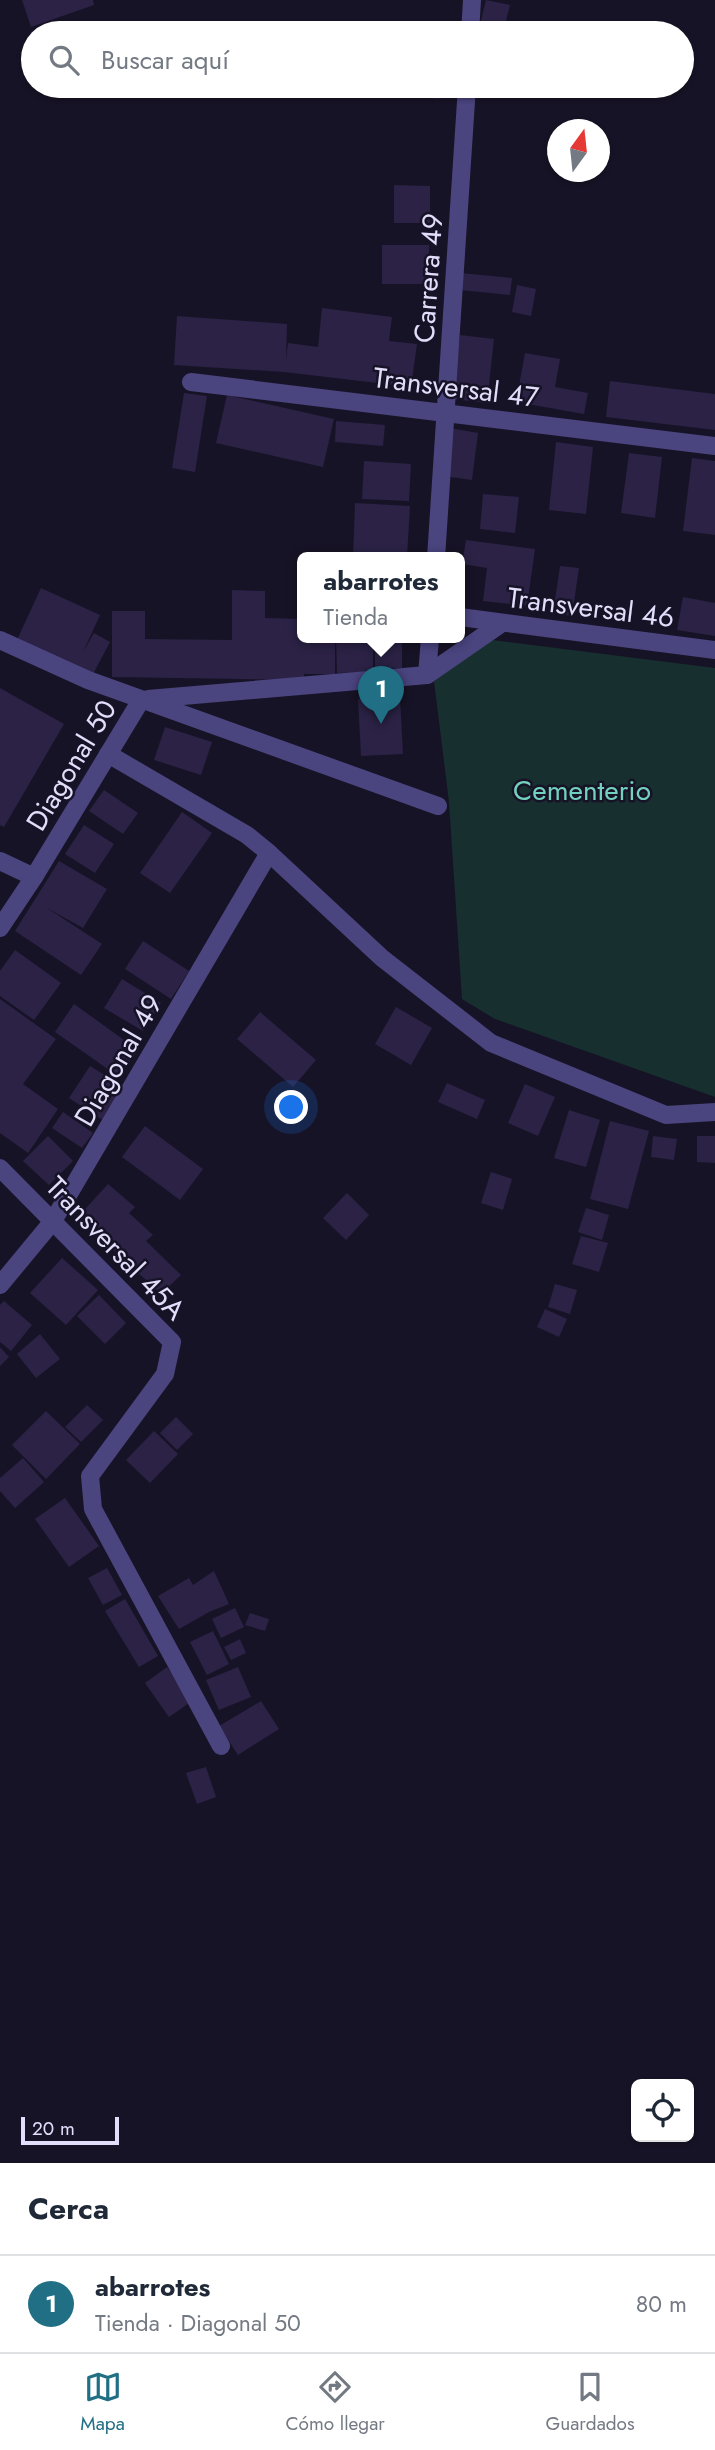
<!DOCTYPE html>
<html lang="es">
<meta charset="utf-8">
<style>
body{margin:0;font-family:Jost,sans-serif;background:#f6f6f7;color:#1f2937}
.controls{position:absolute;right:21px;bottom:21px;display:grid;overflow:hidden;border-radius:10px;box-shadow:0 2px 5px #0004}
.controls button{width:63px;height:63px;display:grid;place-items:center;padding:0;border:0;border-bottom:2px solid #e0e1e3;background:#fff;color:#1f2937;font:35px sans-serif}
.compass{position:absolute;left:547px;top:119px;width:63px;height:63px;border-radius:50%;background:#fff;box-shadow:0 2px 5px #0004;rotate:15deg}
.scale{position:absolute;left:21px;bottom:18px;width:98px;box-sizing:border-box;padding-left:7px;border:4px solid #e2ddfa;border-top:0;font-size:19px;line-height:24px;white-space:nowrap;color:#e2ddfa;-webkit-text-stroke:5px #171326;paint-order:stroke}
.you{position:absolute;left:292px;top:1108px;width:24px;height:24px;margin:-18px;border:5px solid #fff;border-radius:50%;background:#1a73e8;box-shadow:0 0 0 10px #1a73e833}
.badge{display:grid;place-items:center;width:46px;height:46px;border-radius:50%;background:#206f84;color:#fff;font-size:23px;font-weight:700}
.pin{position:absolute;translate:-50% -58px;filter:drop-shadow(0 2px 4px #0008)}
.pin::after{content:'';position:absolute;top:37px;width:24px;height:21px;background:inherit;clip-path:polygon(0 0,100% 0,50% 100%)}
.popup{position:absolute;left:297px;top:552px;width:168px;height:91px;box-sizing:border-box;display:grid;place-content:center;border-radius:10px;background:#fff;filter:drop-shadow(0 2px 5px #0005);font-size:23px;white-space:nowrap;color:#747a83}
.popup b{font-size:26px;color:#1f2937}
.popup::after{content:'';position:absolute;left:50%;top:100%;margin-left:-14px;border:14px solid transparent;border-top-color:#fff}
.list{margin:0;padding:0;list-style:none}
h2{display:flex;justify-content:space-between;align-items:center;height:91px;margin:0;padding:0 28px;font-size:30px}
h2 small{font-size:23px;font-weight:400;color:#747a83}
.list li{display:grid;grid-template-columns:46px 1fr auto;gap:21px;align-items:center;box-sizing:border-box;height:98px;padding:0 28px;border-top:2px solid #e0e1e3}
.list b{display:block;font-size:26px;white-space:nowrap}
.list p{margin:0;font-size:23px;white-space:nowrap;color:#747a83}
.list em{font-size:23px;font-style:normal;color:#747a83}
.icon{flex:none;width:38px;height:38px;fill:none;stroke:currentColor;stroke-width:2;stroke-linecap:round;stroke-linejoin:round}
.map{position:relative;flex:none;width:715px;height:2163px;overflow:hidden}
.search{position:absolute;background:#fff;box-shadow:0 2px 5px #0004;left:21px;right:21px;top:21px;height:77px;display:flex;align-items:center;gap:18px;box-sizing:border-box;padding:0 24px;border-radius:38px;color:#747a83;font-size:26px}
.sheet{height:189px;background:#fff}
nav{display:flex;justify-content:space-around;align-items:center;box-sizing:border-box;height:98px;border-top:2px solid #e0e1e3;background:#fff;font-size:19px;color:#747a83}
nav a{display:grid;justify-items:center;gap:4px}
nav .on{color:#206f84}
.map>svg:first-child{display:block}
.green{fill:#172f2f}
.building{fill:#2b2245}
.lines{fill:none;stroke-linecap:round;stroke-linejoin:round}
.minor{stroke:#4a447f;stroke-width:18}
.labels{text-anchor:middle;stroke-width:5;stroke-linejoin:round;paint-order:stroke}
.street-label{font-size:28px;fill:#e2ddfa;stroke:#171326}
.park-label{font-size:28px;fill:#72d2bf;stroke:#171326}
</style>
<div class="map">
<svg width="715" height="2163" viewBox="0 0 715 2163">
<rect width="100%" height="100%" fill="#171326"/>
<!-- green -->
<path class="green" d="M492,640L715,668V1097L495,1019L462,999L449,802L434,681Z"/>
<!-- building -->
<g class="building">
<path d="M22,0H93L94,5L31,27Z"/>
<path d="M486,0L510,5L503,33H478Z"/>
<path d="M407,86H441L439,99L406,95Z"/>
<path d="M394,185L430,186V223H394Z"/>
<rect x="382" y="245" width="47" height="39"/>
<path d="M461,273L512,278L510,295L460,290Z"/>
<path d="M517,285L536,289L531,316L512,312Z"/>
<path d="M322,308L392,317L389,341L417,344L411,387L284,372L174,365L177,316L287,324L286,360L288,343L318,347Z"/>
<path d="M460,335L494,339L487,403L453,399Z"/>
<path d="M525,353L560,359L555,387L588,393L584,414L516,402Z"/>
<path d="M610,381L715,394V430L606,417Z"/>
<path d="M184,393L207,396L195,472L172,468Z"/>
<path d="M227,395L334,419L323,467L216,443Z"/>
<path d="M336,421L385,425L383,446L335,442Z"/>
<path d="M450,428L478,433L472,480L443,476Z"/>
<path d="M556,442L593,447L586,514L549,510Z"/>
<path d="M629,453L662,457L655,518L621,513Z"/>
<path d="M692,458L715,461V535L683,531Z"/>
<path d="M364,461L411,464L409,501L362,499Z"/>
<path d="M483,494L519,497L515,533L480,529Z"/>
<path d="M355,503L410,506L407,558H353Z"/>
<path d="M466,540L535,549L527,606L483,601L487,568L462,564Z"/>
<path d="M560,566L579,568L572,616L553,613Z"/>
<path d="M41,588L100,615L83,652L94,633L110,642L91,678L16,642Z"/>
<path d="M232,590L265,591V618L302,619V638H335V674H304V680L112,677V611H145V639L232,640Z"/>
<path d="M683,597L715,603V636L677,630Z"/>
<path d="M336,638H373V672L337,673Z"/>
<rect x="375" y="638" width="27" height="30"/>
<path d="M0,688L64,724L4,827L0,825Z"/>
<path d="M400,697L403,754L361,756L358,699Z"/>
<path d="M165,727L212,742L201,775L154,760Z"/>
<path d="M104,790L138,813L123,834L89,811Z"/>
<path d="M182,812L212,833L170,893L140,873Z"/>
<path d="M84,825L114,844L95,873L65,854Z"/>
<path d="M59,861L107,889L83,928L47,908L102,944L81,975L15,931Z"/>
<path d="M143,941L189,971L171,999L125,969Z"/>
<path d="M15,950L61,983L34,1020L0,996V971Z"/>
<path d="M122,979L161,1003L143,1031L104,1008Z"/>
<path d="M0,999L56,1039L23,1084L58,1109L28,1153L0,1133Z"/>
<path d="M74,1004L138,1050L119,1077L55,1032Z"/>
<path d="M396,1007L432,1028L411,1065L375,1044Z"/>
<path d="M260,1012L316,1060L293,1087L237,1039Z"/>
<path d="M90,1066L124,1087L103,1120L69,1098Z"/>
<path d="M447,1083L485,1100L477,1119L438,1102Z"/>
<path d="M525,1084L555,1097L538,1136L508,1123Z"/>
<path d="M569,1110L600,1120L586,1167L554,1158Z"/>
<path d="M63,1112L93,1133L82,1148L52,1128Z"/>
<path d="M610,1121L649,1131L628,1209L590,1199Z"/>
<path d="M145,1126L203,1169L180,1200L122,1157Z"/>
<path d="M48,1136L73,1161L49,1185L23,1161Z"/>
<path d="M653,1136L677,1139L674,1160L651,1157Z"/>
<path d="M697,1136H715V1163L697,1162Z"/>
<path d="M491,1172L512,1179L503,1210L481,1203Z"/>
<path d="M108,1184L135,1207L129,1213L153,1235L146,1241L181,1275L161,1294L78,1217Z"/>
<path d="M347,1193L369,1215L346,1240L323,1218Z"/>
<path d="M586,1208L609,1215L602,1240L578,1232Z"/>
<path d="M581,1236L608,1243L599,1272L572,1264Z"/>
<path d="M62,1258L98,1290L66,1325L30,1293Z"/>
<path d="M555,1284L577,1290L570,1314L548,1307Z"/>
<path d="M99,1295L126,1323L105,1344L77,1316Z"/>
<path d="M4,1301L32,1325L11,1351L0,1342V1305Z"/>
<path d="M545,1309L567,1319L559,1337L537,1327Z"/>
<path d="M40,1334L60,1359L36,1378L17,1354Z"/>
<path d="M0,1347L9,1357L0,1366Z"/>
<path d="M87,1405L103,1420L81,1442L65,1427Z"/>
<path d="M46,1411L80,1444L46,1479L12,1445Z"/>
<path d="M176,1417L193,1434L177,1450L160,1433Z"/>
<path d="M154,1431L178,1454L150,1483L126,1460Z"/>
<path d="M23,1458L44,1482L15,1508L0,1491V1478Z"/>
<path d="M65,1498L99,1546L69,1567L35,1519Z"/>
<path d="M107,1568L122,1595L103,1605L88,1578Z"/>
<path d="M214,1571L229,1604L209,1612L179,1629L158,1596L189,1578L193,1585Z"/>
<path d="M125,1599L158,1656L139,1667L105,1611Z"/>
<path d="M235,1608L244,1627L221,1638L212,1619Z"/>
<path d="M250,1613L269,1619L265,1631L245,1625Z"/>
<path d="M213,1631L229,1664L207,1675L190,1642Z"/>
<path d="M240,1639L246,1653L231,1660L224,1647Z"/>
<path d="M167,1667L192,1701L169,1717L145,1683Z"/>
<path d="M238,1667L251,1697L219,1710L206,1680Z"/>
<path d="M261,1701L279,1729L238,1755L219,1726Z"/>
<path d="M206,1767L216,1797L197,1804L186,1773Z"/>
</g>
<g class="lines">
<!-- minor -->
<g class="minor">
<path d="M470,33L472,0"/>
<path d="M191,382L715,446"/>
<path d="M436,558L467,86"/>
<path d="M460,617L715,650"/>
<path d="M0,640L88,680L438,806"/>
<path d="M427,675L430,638"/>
<path d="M148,699L427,675L502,623"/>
<path d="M108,754L247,835L269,853L382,958L491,1043L666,1115L715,1112"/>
<path d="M0,861L34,877"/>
<path d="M0,928L34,877L141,700"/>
<path d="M0,1168L172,1342L165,1374L90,1476L93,1509L221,1746"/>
<path d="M0,1285L53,1221L269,853"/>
</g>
</g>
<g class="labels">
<!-- street labels -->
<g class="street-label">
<text transform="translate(428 278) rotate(-86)" y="10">Carrera 49</text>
<text transform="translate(456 387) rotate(7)" y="10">Transversal 47</text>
<text transform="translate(591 607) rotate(7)" y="10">Transversal 46</text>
<text transform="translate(71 765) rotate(-59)" y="10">Diagonal 50</text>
<text transform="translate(118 1060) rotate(-60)" y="10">Diagonal 49</text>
<text transform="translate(116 1248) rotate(46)" y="10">Transversal 45A</text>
</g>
<!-- park labels -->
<g class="park-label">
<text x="582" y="800">Cementerio</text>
</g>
</g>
</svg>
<div class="controls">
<button><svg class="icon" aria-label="locate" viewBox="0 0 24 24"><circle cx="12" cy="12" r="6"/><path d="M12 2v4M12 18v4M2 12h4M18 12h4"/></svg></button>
</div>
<svg class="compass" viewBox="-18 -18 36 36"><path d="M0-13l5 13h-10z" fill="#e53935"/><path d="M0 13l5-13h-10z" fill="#747a83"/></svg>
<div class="scale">20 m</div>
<div class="you"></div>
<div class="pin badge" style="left:381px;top:724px">1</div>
<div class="popup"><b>abarrotes</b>Tienda</div>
<div class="search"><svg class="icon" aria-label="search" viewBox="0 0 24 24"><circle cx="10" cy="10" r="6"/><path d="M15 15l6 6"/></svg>Buscar aquí</div>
</div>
<section class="sheet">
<h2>Cerca<small></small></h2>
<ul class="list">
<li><span class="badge">1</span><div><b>abarrotes</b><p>Tienda · Diagonal 50</p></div><em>80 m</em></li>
</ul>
</section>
<nav>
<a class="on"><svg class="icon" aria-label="map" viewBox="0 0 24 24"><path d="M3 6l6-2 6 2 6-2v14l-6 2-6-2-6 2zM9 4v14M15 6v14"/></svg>Mapa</a>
<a><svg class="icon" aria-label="directions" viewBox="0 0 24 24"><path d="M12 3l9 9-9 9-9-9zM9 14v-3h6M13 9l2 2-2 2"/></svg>Cómo llegar</a>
<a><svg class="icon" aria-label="saved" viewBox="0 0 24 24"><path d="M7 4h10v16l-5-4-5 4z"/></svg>Guardados</a>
</nav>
